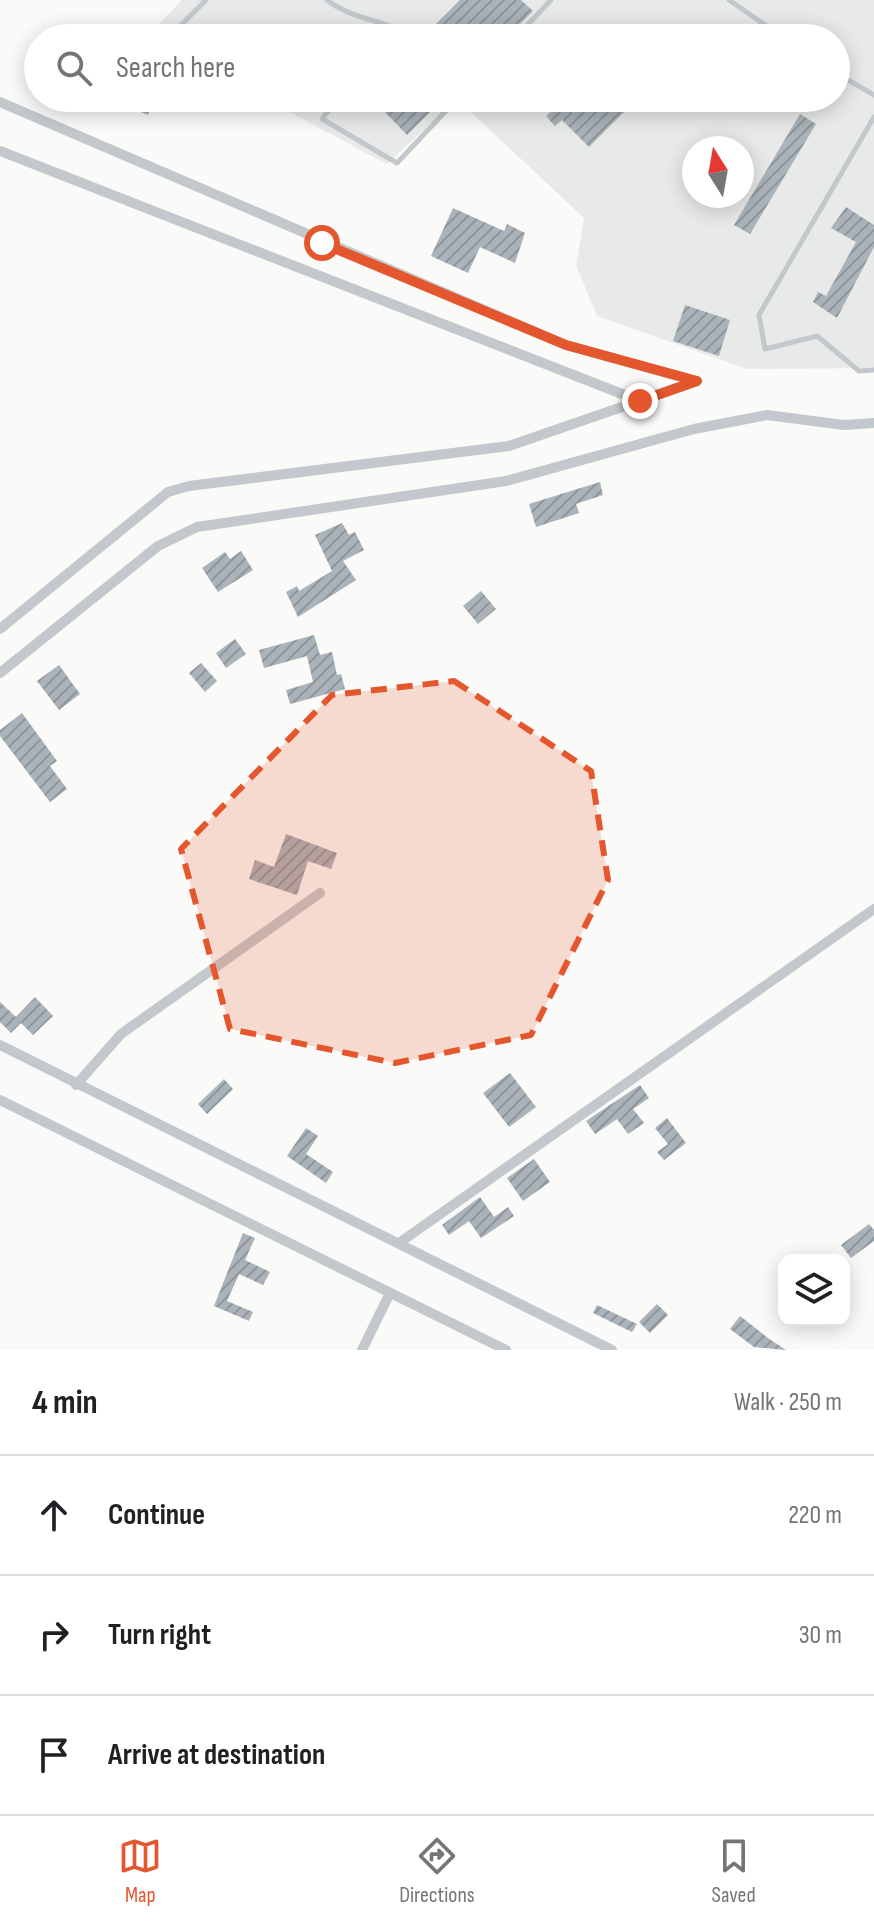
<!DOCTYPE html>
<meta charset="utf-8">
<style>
body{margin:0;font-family:"Sofia Sans Condensed",sans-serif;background:#f2f2f2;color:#202124}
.controls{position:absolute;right:24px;bottom:24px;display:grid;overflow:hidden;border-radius:16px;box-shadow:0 4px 20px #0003}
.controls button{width:72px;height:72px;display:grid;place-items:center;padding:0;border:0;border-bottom:2px solid #e0e0e0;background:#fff;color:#202124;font:40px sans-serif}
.compass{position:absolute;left:682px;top:136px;width:72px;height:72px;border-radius:50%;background:#fff;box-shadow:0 4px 20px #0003;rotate:349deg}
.stop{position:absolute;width:24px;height:24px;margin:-18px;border:6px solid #e4572e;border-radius:50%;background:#fff}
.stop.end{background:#e4572e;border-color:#fff;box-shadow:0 2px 8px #0008}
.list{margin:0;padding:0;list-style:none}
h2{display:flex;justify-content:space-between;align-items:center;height:104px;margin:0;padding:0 32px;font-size:34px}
h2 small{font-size:26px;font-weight:400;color:#757577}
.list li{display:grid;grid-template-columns:52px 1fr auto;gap:24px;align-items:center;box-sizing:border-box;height:120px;padding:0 32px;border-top:2px solid #e0e0e0}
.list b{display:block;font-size:30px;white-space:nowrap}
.list em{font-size:26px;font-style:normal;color:#757577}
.icon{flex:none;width:44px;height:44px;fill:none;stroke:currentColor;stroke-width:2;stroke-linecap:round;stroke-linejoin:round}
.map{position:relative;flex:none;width:874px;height:1350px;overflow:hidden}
.search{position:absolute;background:#fff;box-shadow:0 4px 20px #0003;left:24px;right:24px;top:24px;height:88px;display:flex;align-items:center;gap:20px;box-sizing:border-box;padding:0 28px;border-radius:44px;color:#757577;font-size:30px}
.sheet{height:464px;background:#fff}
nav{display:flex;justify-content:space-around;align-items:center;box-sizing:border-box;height:112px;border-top:2px solid #e0e0e0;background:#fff;font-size:22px;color:#757577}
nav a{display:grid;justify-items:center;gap:4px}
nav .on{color:#e4572e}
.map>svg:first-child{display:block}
.built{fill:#e8e9e9;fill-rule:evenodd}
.building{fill:url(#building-hatch)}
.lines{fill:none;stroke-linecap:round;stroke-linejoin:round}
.service{stroke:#c3c8cc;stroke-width:5}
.minor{stroke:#c3c8cc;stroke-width:10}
.route{stroke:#e4572e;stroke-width:10}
.marked{fill:#e4572e;fill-opacity:0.2;stroke:#e4572e;stroke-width:6;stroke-dasharray:16 10;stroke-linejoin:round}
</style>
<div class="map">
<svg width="874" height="1350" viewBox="0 0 874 1350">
<defs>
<pattern id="building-hatch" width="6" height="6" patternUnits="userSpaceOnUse" patternTransform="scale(2)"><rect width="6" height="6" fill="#aab3b9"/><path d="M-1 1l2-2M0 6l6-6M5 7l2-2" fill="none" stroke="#8e969c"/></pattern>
</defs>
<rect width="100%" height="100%" fill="#fafaf8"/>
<!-- built -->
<path class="built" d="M182,0H874V368L747,369L597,316L576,265L584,218L457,99L387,164L263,98H836V38L147,36ZM694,148H742V196H694Z"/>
<!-- building -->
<g class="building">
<path d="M460,0H521L533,11L506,38H448L435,25Z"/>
<path d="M108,98H135L152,105L148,115Z"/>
<path d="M392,98H444L407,135L381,108Z"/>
<path d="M589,98H614L626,110L589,147L562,120L555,126L546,116L563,102L573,113Z"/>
<path d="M800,114L816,124L750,234L734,225Z"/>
<path d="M846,207L874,225V247L837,318L813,302L818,292L826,296L856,242L831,228Z"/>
<path d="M453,208L504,231L507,224L525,233L515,263L480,247L468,273L431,256Z"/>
<path d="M685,305L730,320L719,356L673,341Z"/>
<path d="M600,482L603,495L576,504L579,513L536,527L529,504Z"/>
<path d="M342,523L349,535L355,532L364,550L343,561L356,580L298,617L286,592L297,586L299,591L332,571L315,535Z"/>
<path d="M241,551L253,570L218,592L202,568L225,552L230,559Z"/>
<path d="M481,591L496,609L478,624L463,606Z"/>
<path d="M314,635L320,655L332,652L337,675L341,674L345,689L290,704L286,690L313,682L307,656L264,668L259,650Z"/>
<path d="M235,639L246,654L226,668L216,653Z"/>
<path d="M201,663L217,681L205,692L189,673Z"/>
<path d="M59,665L80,694L59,710L37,681Z"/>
<path d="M22,713L57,761L50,766L67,789L50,802L0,736V730Z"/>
<path d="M286,834L337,853L331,869L308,861L297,895L249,879L255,860L274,867Z"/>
<path d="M35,997L53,1016L33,1035L21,1023L11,1033L0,1022V1002L16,1017Z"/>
<path d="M510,1073L536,1107L509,1127L483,1093Z"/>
<path d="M224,1079L233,1089L207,1114L198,1104Z"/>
<path d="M640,1085L649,1098L633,1109L644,1123L628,1134L617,1119L595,1134L586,1121Z"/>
<path d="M667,1118L686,1143L664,1160L657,1152L668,1144L655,1128Z"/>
<path d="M306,1128L318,1136L306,1154L333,1172L326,1183L287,1156Z"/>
<path d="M534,1159L550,1182L523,1201L507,1178Z"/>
<path d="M480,1197L494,1217L508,1207L514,1216L481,1238L469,1221L449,1235L442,1225Z"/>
<path d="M869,1224L874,1230V1241L851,1258L841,1245Z"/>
<path d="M243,1233L255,1238L245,1260L270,1272L263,1285L239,1274L227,1301L253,1312L249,1321L214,1306Z"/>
<path d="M657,1304L668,1315L650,1333L639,1322Z"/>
<path d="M597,1305L637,1324L632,1332L593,1313Z"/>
<path d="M740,1316L768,1338L786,1350L754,1347L730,1329Z"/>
</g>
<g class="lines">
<!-- service -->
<g class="service">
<path d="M327,0C352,20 388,20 414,38"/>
<path d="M729,0L784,38"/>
<path d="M173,33L206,0"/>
<path d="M381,38L389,27"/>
<path d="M515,38L551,0"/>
<path d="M836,73L874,95"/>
<path d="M338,98L322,119L397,163L458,98"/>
<path d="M874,117L759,315L765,349L817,336L859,371L874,370"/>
</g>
<!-- minor -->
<g class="minor">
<path d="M0,102L566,345L695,381"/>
<path d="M0,151L640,401"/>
<path d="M0,629L168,492L189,486L509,446L697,381"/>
<path d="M0,673L158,546L197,527L506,481L694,429L767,415L844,425L874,423"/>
<path d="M0,1045L612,1350"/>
<path d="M76,1085L121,1034L320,893"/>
<path d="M0,1100L506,1350"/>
<path d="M399,1243L874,909"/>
<path d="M362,1350L390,1293"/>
</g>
</g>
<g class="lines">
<!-- route -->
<path class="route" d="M322,243L566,345L697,381L640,401"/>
</g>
<!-- marked area -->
<path class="marked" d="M454,681L591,771L608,880L531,1035L395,1063L230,1029L181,849L332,695Z"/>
</svg>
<div class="controls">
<button><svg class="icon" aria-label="layers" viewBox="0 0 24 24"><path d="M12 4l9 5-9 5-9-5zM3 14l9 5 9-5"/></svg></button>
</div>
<svg class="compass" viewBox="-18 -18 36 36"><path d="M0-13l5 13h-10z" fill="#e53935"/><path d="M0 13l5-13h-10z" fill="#757577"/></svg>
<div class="stop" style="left:322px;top:243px"></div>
<div class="stop end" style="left:640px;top:401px"></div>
<div class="search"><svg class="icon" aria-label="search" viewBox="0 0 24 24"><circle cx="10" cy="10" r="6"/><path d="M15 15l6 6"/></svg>Search here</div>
</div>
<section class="sheet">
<h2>4 min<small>Walk · 250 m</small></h2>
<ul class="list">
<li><svg class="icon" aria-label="ahead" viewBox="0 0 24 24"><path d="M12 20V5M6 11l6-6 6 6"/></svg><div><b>Continue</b></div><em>220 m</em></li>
<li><svg class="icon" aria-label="right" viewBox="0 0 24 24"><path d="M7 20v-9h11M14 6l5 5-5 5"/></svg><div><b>Turn right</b></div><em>30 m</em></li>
<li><svg class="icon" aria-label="arrive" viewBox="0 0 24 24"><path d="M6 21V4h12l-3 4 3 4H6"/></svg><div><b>Arrive at destination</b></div></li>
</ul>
</section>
<nav>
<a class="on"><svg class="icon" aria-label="map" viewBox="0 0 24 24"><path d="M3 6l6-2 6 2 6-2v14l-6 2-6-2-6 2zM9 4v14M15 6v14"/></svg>Map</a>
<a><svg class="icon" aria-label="directions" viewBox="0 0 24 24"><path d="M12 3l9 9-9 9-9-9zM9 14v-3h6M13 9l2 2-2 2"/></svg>Directions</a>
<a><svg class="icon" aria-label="saved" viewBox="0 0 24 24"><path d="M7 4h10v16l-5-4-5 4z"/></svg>Saved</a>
</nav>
